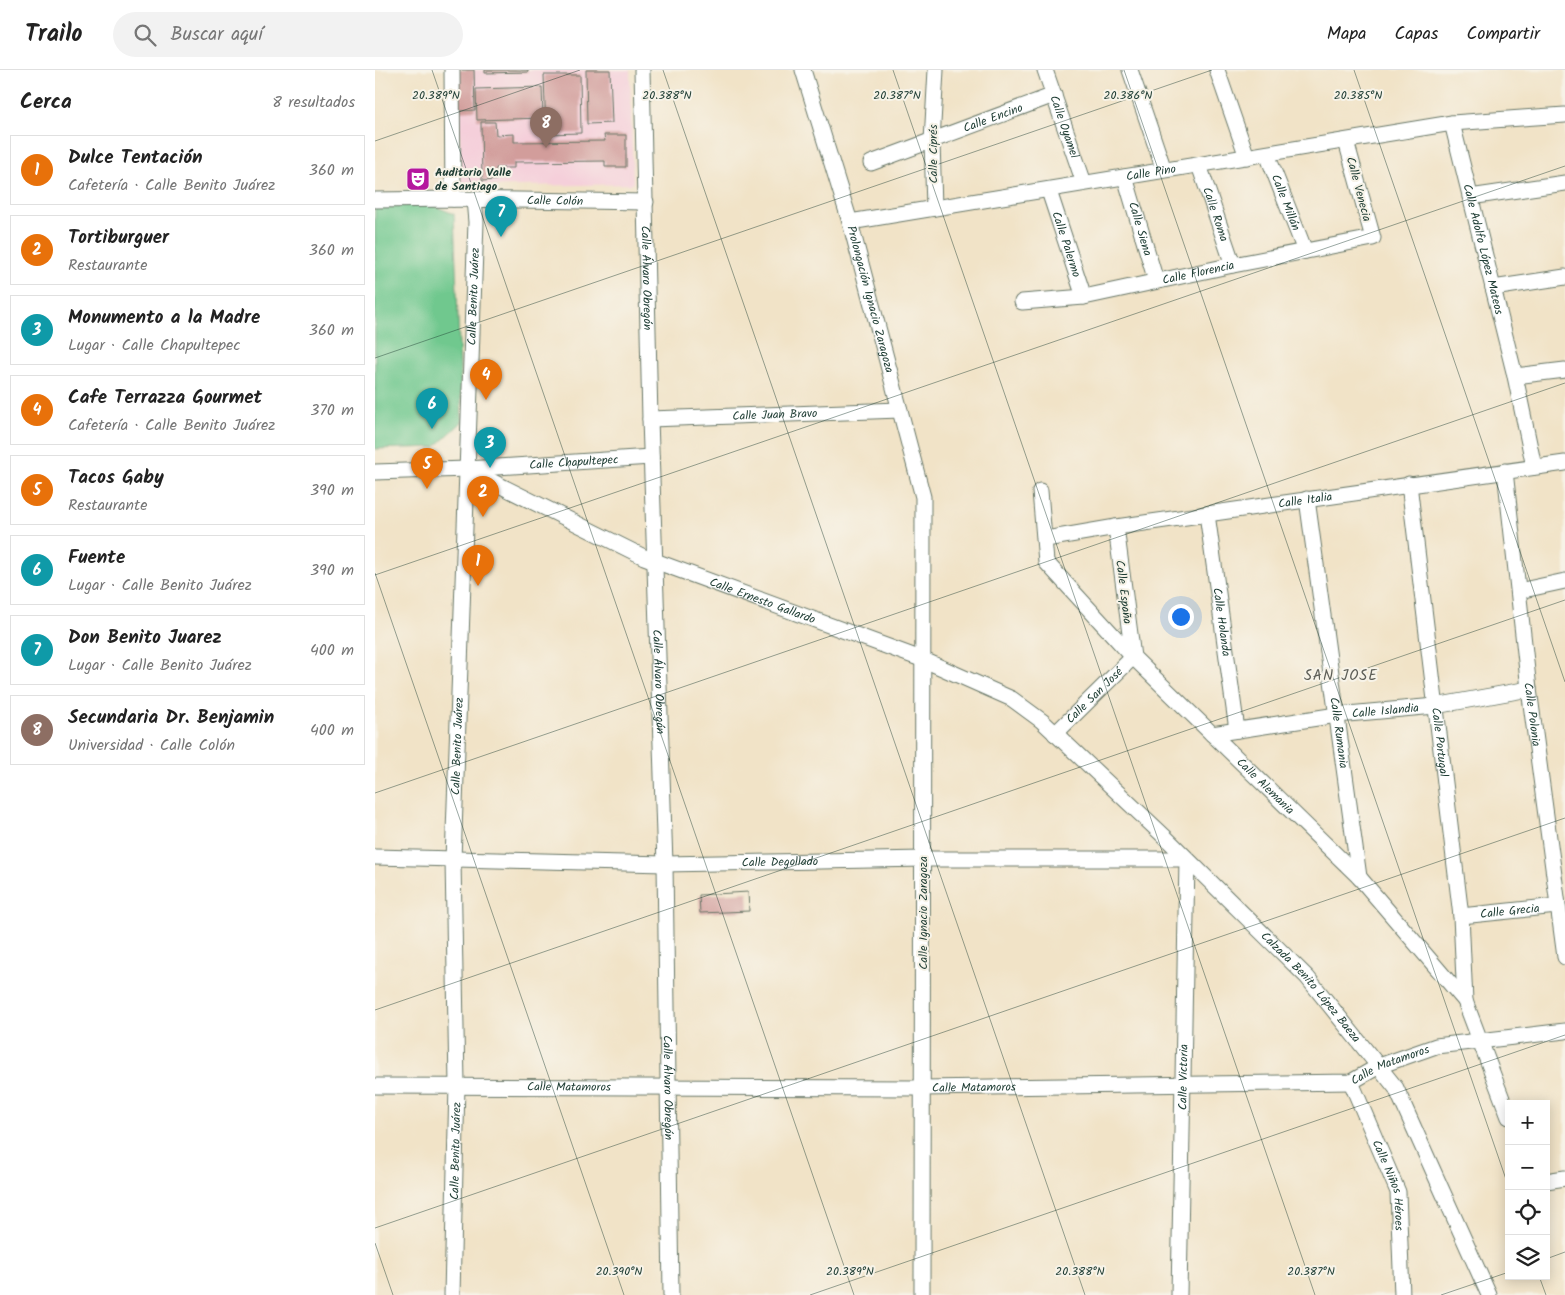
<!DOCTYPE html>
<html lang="es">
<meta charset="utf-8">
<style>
body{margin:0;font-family:Kalam,sans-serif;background:#f2f2f2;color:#222}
.controls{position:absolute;right:15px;bottom:15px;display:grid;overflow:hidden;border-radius:0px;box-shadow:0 2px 12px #0003}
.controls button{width:45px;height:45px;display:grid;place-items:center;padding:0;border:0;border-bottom:1px solid #e0e0e0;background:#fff;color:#222;font:25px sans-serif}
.you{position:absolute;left:805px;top:546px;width:18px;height:18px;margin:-12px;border:4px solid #fff;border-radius:50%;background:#1a73e8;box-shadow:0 0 0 8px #1a73e833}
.badge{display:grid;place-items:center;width:32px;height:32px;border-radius:50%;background:#b45309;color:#fff;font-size:16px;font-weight:700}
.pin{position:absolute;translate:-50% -41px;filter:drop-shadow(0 1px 2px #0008)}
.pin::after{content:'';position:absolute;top:26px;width:18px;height:15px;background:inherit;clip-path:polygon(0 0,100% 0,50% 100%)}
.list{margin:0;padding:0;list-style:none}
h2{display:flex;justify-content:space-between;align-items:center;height:65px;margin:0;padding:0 20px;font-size:21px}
h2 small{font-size:16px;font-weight:400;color:#767676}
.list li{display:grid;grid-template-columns:32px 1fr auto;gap:15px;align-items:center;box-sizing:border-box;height:70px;margin:0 10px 10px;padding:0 10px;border:1px solid #e0e0e0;border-radius:0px}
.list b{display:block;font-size:19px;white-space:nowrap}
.list p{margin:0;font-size:16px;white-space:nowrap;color:#767676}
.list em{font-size:16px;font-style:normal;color:#767676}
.icon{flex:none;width:28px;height:28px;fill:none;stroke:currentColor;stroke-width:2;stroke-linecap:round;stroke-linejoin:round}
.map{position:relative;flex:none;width:1190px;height:1225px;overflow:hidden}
header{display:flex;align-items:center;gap:30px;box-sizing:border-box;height:70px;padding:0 25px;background:#fff;border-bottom:1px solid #e0e0e0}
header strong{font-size:24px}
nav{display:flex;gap:28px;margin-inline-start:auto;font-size:18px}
.search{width:350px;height:45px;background:#f2f2f2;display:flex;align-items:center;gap:12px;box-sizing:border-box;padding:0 18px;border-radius:28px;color:#767676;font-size:19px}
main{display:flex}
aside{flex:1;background:#fff}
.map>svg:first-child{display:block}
.built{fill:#f5cfda}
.green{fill:#70c88e;stroke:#488261}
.building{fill:#d29d9b}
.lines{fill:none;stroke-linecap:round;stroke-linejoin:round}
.minor-casing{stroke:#687767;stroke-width:17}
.minor{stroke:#fff;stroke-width:15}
.ticks{fill:none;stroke:#1f3d34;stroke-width:1;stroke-opacity:0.45}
.labels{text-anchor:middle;stroke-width:4;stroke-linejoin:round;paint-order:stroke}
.street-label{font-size:12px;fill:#1f3d34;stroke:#f7f3e8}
.poi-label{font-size:12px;font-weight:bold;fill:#1f3d34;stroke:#f7f3e8;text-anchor:start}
.quarter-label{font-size:15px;letter-spacing:1px;fill:#5e5f58;stroke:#f7f3e8}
.ticks-label{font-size:12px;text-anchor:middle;fill:#1f3d34;stroke:#f7f3e8;stroke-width:4;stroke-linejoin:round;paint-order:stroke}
</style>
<header>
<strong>Trailo</strong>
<div class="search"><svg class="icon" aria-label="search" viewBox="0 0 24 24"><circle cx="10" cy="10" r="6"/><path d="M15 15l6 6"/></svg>Buscar aquí</div>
<nav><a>Mapa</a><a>Capas</a><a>Compartir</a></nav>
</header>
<main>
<aside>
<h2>Cerca<small>8 resultados</small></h2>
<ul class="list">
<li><span class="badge" style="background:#e8710a">1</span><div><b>Dulce Tentación</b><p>Cafetería · Calle Benito Juárez</p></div><em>360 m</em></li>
<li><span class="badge" style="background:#e8710a">2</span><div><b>Tortiburguer</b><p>Restaurante</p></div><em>360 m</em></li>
<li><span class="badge" style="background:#0f9aa8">3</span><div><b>Monumento a la Madre</b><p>Lugar · Calle Chapultepec</p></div><em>360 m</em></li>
<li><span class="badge" style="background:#e8710a">4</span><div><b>Cafe Terrazza Gourmet</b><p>Cafetería · Calle Benito Juárez</p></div><em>370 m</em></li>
<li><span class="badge" style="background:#e8710a">5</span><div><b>Tacos Gaby</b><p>Restaurante</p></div><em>390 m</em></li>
<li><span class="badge" style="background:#0f9aa8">6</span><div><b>Fuente</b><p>Lugar · Calle Benito Juárez</p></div><em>390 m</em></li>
<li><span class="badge" style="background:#0f9aa8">7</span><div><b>Don Benito Juarez</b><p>Lugar · Calle Benito Juárez</p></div><em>400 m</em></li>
<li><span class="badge" style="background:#8d6e63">8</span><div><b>Secundaria Dr. Benjamin</b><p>Universidad · Calle Colón</p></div><em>400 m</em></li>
</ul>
</aside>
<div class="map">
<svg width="1190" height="1225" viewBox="0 0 1190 1225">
<rect width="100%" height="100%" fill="#f7f3e8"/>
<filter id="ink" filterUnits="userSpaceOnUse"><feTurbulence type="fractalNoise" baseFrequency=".02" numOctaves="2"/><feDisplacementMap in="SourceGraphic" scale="10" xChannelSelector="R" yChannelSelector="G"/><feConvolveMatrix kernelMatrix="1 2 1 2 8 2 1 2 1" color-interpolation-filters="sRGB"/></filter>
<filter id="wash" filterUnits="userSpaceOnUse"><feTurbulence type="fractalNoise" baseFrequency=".0096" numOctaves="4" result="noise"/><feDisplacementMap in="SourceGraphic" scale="20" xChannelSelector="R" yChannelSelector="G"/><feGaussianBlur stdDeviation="1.12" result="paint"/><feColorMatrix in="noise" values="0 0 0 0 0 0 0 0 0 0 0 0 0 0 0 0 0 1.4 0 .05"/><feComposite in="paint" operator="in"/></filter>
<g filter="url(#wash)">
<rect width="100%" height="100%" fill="#f1e3c7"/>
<!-- built -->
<path class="built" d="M83,0H255L258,114L86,117Z"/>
<!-- green -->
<path class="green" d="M52,133L79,144L87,352L60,377L0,379V135Z"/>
<g id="blocks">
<!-- building -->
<g class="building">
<path d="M83,0H99L100,40L84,41Z"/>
<path d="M110,0H153V2L110,3Z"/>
<path d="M211,0H235L237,53L212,54Z"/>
<path d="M169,5H205L206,63L171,64Z"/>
<path d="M167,17L168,48L102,50L101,19Z"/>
<path d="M106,52H120L121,65L139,64V72L230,71L229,65H251V97H230V91L139,92V98H121V110L107,111Z"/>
<path d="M373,822L374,841L325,843L324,825Z"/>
</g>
</g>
</g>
<g filter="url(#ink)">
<use href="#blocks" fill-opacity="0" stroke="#687767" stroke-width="1"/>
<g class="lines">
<!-- minor casing -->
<g class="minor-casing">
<g id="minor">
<path d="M77,0L78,129"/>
<path id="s1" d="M267,0L275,349L290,794L296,1225"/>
<path id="s2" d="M428,0L475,152L548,427L547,1225"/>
<path id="s3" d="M670,0L709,113"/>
<path d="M755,0L789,100"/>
<path d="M842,0L872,87"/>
<path id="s4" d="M1077,53L1140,306L1159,397"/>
<path id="s5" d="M892,84L930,181"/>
<path id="s6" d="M496,93L679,25"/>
<path id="s7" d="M824,95L858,195"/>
<path id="s8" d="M750,107L781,211"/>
<path id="s9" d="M674,121L709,227"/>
<path d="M1095,127L1190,113"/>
<path id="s10" d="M0,130L78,129L271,132"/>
<path d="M559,138L557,71L561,0"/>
<path id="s11" d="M475,152L1077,53L1190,45"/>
<path d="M1118,218L1190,207"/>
<path id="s12" d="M647,232L709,227L858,195L998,168L971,71"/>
<path d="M1140,306L1190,300"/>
<path id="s13" d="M275,349L525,340"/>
<path id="s14" d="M92,399L269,487L549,590L637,629L667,651L791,768L932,907L1021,1018L1114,1225"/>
<path id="s15" d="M1130,401L1154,619L1190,887"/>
<path id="s16" d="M0,402L92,399L276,387"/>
<path id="s17" d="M1034,414L1086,846L1090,931"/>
<path id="s18" d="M665,421L671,492L758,587L984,807L1090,931L1134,1047"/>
<path id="s19" d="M932,429L984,807"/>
<path id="s20" d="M832,444L862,660"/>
<path id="s21" d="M671,469L741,457L1190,393"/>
<path d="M1144,521L1190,511"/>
<path id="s22" d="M680,664L758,587L741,457"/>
<path id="s23" d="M837,664L962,645L1060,636L1154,619"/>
<path id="s24" d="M0,787L290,794L549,789H811"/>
<path id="s25" d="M1086,846L1182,836"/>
<path id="s26" d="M976,1012L1023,1122L1027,1225"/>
<path id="s27" d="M0,1016L548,1018L976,1012L1004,996L1061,976L1190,961"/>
<path d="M1171,1111L1190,1108"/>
<path id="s28" d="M77,1225L82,1015L78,790L101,152L99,129"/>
<path id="s29" d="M804,1225L812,790"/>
</g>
</g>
<!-- minor -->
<use href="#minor" class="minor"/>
</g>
</g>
<!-- ticks -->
<path class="ticks" d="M57,0L479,1225M288,0L710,1225M518,0L940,1225M749,0L1134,1118M979,0L1190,612M0,71L205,0M0,288L837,0M0,503L249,1225M0,505L1190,96M0,723L1190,313M0,940L1190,530M0,1158L1190,748M0,1173L18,1225M1171,1189L1190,1182M1164,1206L1171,1225M435,1225L1190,965M1066,1225L1134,1202"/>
<!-- icons -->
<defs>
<g id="theatre-square" transform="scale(1.25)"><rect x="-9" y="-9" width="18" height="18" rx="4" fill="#b5179e" stroke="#f7f3e8"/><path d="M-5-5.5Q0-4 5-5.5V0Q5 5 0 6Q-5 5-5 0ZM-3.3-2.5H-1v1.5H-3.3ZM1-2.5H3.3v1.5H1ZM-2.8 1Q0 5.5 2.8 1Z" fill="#fff"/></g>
</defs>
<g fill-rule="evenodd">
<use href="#theatre-square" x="43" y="109"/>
</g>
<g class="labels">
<!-- street labels -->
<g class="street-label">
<text dy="4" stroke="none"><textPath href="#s6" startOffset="130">Calle Encino</textPath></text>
<text dy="4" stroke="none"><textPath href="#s3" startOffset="60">Calle Oyamel</textPath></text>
<text transform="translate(558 84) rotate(-90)" y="4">Calle Ciprés</text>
<text dy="4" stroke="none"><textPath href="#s11" startOffset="305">Calle Pino</textPath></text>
<text transform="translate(984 119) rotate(75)" y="4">Calle Venecia</text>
<text dy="4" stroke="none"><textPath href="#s10" startOffset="180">Calle Colón</textPath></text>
<text dy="4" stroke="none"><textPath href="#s5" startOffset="52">Calle Millán</textPath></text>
<text dy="4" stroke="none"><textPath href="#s7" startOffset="52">Calle Roma</textPath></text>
<text dy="4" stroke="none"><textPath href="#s8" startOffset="54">Calle Siena</textPath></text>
<text dy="4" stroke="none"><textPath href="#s9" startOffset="56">Calle Palermo</textPath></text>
<text dy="4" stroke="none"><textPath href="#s4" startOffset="130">Calle Adolfo López Mateos</textPath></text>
<text dy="4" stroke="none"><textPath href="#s12" startOffset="179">Calle Florencia</textPath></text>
<text dy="4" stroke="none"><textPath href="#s1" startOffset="208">Calle Álvaro Obregón</textPath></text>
<text dy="4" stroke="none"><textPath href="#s28" startOffset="999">Calle Benito Juárez</textPath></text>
<text dy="4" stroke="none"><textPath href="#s2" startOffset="239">Prolongación Ignacio Zaragoza</textPath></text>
<text dy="4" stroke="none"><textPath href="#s13" startOffset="125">Calle Juan Bravo</textPath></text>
<text dy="4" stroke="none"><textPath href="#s16" startOffset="199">Calle Chapultepec</textPath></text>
<text dy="4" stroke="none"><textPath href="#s21" startOffset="262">Calle Italia</textPath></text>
<text transform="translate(749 522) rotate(83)" y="4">Calle España</text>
<text dy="4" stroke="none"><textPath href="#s14" startOffset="324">Calle Ernesto Gallardo</textPath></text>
<text dy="4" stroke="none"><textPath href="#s20" startOffset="109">Calle Holanda</textPath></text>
<text dy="4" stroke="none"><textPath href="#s1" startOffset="612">Calle Álvaro Obregón</textPath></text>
<text dy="4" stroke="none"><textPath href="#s22" startOffset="55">Calle San José</textPath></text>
<text dy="4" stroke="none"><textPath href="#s23" startOffset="175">Calle Islandia</textPath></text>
<text dy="4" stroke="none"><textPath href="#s15" startOffset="245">Calle Polonia</textPath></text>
<text dy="4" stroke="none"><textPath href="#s19" startOffset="236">Calle Rumania</textPath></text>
<text dy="4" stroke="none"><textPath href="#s17" startOffset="260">Calle Portugal</textPath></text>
<text dy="4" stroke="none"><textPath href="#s28" startOffset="549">Calle Benito Juárez</textPath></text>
<text dy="4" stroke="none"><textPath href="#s18" startOffset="385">Calle Alemania</textPath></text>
<text dy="4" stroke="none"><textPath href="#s24" startOffset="405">Calle Degollado</textPath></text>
<text dy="4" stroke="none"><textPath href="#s25" startOffset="49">Calle Grecia</textPath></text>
<text transform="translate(548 843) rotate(-90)" y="4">Calle Ignacio Zaragoza</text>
<text dy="4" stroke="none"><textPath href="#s14" startOffset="1008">Calzada Benito López Baeza</textPath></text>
<text dy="4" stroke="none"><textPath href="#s27" startOffset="1019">Calle Matamoros</textPath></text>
<text dy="4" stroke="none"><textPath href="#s29" startOffset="218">Calle Victoria</textPath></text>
<text dy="4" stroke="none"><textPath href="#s27" startOffset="194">Calle Matamoros</textPath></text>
<text dy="4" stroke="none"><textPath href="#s1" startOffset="1018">Calle Álvaro Obregón</textPath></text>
<text dy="4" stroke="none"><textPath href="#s27" startOffset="599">Calle Matamoros</textPath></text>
<text dy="4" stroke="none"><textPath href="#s28" startOffset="144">Calle Benito Juárez</textPath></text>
<text dy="4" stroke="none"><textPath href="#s26" startOffset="111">Calle Niños Héroes</textPath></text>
</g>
<!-- poi labels -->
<g class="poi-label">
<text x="60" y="106">Auditorio Valle<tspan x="60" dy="14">de Santiago</tspan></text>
</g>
<!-- quarter labels -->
<g class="quarter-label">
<text x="966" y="610">SAN JOSE</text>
</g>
</g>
<g class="ticks-label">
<text x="61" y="29">20.389°N</text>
<text x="292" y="29">20.388°N</text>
<text x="522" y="29">20.387°N</text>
<text x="753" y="29">20.386°N</text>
<text x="983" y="29">20.385°N</text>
<text x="244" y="1205">20.390°N</text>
<text x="475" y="1205">20.389°N</text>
<text x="705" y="1205">20.388°N</text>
<text x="936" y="1205">20.387°N</text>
</g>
</svg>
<div class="controls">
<button>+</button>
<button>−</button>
<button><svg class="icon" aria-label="locate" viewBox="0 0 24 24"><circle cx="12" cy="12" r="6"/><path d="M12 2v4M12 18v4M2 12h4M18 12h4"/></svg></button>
<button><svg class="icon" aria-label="layers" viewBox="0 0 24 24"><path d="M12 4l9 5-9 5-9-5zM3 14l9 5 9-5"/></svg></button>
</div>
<div class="you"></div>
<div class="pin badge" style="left:103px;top:516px;background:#e8710a">1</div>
<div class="pin badge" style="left:108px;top:447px;background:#e8710a">2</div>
<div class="pin badge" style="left:115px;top:398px;background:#0f9aa8">3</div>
<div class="pin badge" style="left:111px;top:330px;background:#e8710a">4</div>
<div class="pin badge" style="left:52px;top:419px;background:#e8710a">5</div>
<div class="pin badge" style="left:57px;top:359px;background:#0f9aa8">6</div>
<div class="pin badge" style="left:126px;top:167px;background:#0f9aa8">7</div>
<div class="pin badge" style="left:171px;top:78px;background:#8d6e63">8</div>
</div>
</main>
